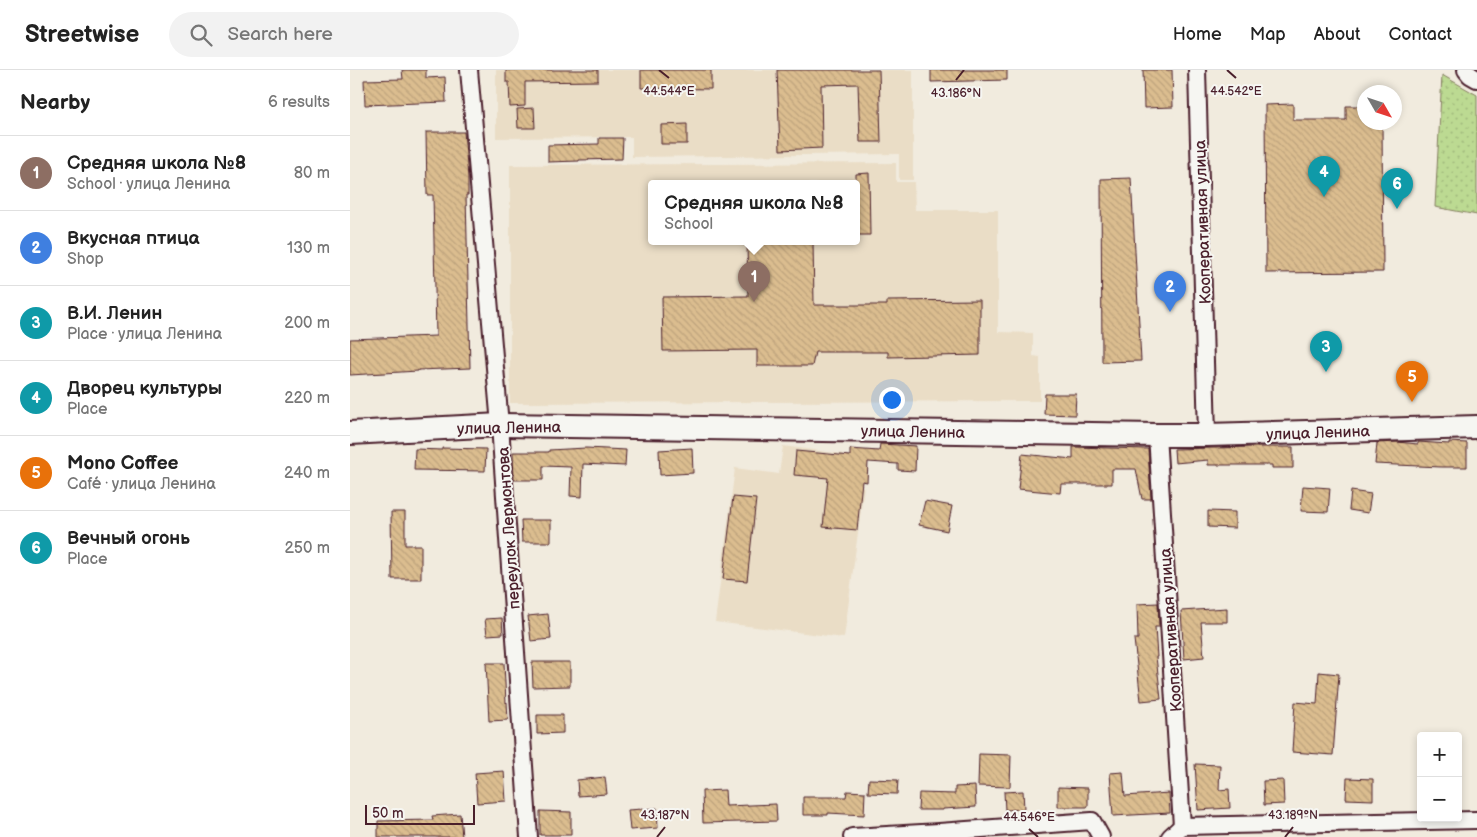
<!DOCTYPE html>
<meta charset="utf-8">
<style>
body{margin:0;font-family:"Balsamiq Sans",sans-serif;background:#f2f2f2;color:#222}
.controls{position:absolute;right:15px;bottom:15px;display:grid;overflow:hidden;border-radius:5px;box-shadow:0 2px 8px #0003}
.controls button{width:45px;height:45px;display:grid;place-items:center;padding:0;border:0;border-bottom:1px solid #e0e0e0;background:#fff;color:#222;font:25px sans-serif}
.compass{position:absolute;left:1007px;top:15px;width:45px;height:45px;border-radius:50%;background:#fff;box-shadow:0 2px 8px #0003;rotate:129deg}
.scale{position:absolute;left:15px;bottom:12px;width:110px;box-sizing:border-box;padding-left:5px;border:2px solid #4a1f2b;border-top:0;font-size:14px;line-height:18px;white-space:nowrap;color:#4a1f2b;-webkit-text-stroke:4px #f6f6f2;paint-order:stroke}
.you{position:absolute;left:541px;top:329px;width:18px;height:18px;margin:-12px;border:4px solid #fff;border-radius:50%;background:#1a73e8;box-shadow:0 0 0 8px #1a73e833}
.badge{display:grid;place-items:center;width:32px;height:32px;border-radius:50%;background:#b45309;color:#fff;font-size:16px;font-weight:700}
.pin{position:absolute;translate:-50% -41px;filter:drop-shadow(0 1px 2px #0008)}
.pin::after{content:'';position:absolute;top:26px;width:18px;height:15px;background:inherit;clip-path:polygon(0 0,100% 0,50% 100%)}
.popup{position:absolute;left:298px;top:110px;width:212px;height:65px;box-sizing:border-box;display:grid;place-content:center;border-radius:5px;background:#fff;filter:drop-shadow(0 1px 4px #0005);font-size:16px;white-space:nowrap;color:#767676}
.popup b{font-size:19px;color:#222}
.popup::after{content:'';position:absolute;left:50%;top:100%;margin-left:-10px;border:10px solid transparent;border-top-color:#fff}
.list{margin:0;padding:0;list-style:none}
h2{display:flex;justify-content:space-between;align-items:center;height:65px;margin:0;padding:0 20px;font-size:21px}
h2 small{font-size:16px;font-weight:400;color:#767676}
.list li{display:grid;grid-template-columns:32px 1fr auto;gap:15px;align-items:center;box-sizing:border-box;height:75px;padding:0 20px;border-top:1px solid #e0e0e0}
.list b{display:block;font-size:19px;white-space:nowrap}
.list p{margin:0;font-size:16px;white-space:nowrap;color:#767676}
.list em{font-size:16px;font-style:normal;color:#767676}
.icon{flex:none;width:28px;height:28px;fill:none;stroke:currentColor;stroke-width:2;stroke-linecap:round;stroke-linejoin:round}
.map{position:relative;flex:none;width:1127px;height:767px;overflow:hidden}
header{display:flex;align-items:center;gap:30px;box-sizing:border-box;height:70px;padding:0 25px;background:#fff;border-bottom:1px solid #e0e0e0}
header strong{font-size:24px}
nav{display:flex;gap:28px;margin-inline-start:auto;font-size:18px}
.search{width:350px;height:45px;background:#f2f2f2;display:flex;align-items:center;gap:12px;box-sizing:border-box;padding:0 18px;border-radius:28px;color:#767676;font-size:19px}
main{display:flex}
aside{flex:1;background:#fff}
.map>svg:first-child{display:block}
.built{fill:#eaddc6;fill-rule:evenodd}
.grass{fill:url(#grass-dots);stroke:#837c5e}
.building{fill:url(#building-back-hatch);stroke:#4a1f2b}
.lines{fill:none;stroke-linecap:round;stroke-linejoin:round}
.street-casing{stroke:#4a1f2b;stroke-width:20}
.secondary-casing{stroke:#4a1f2b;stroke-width:26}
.street{stroke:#f6f6f2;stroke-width:16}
.secondary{stroke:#f6f6f2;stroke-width:22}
.ticks{fill:none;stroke:#4a1f2b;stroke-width:2}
.labels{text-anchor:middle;stroke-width:4;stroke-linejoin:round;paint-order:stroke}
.street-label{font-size:16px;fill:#4a1f2b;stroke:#f6f6f2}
.ticks-label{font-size:12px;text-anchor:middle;fill:#4a1f2b;stroke:#f6f6f2;stroke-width:4;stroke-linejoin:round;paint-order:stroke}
</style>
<header>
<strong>Streetwise</strong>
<div class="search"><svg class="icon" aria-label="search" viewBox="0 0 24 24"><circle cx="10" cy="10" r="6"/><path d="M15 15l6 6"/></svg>Search here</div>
<nav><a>Home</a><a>Map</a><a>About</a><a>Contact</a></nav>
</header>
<main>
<aside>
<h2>Nearby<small>6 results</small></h2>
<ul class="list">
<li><span class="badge" style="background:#8d6e63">1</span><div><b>Средняя школа №8</b><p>School · улица Ленина</p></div><em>80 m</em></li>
<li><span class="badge" style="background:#3f7fe0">2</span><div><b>Вкусная птица</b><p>Shop</p></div><em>130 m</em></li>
<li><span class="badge" style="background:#0f9aa8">3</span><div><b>В.И. Ленин</b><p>Place · улица Ленина</p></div><em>200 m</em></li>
<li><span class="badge" style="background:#0f9aa8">4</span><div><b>Дворец культуры</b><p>Place</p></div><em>220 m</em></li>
<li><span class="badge" style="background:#e8710a">5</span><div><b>Mono Coffee</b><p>Café · улица Ленина</p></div><em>240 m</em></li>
<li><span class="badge" style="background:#0f9aa8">6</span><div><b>Вечный огонь</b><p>Place</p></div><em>250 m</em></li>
</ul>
</aside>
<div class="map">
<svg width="1127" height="767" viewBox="0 0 1127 767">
<defs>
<pattern id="grass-dots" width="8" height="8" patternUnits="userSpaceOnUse" patternTransform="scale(1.25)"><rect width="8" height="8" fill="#bcda92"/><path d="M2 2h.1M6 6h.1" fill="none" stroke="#a3bb7e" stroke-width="1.8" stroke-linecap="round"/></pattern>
<pattern id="building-back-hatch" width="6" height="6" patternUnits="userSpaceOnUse" patternTransform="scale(1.25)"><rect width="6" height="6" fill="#dbbd8f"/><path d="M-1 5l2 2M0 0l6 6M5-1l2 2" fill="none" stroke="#bda27c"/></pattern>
</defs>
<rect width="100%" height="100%" fill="#f1ebde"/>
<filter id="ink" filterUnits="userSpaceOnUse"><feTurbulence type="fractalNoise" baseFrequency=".02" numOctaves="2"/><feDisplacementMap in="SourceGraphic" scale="10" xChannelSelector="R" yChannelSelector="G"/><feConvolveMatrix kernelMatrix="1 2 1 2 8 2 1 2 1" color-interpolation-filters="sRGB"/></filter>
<g filter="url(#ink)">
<!-- built -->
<g class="built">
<path d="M146,0H563V110H549V84L282,87V67L146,68Z"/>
<path d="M546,93V112H564L565,140H648V262L683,263V286L690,287V331L160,333V95ZM302,113H506V171H302Z"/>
<path d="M433,376L493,384L489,413L514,417L494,568L365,552L385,398L429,404Z"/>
</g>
<!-- grass -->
<path class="grass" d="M1092,5L1127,25V145L1085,137Z"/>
<!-- building -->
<g class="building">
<path d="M52,0H76V8L95,7L96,32L15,35L14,10L53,9Z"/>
<path d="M156,0H248V11L175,12V36L160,37L159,12H156Z"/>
<path d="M291,0H361V19L291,18Z"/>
<path d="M427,0H529L531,72H510L508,14L471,15L472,78L430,80Z"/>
<path d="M581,0H657V10L581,12Z"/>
<path d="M793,0H822L823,37L794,38Z"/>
<path d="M943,34V50H996V36H1014V52H1032L1033,202L916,203L915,35Z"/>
<path d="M184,38L185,58H168L167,39Z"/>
<path d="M337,54V74H311V55Z"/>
<path d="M76,62H114L118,107V125H116L120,298L68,300V301L0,305V269L86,266L83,125H77Z"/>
<path d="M249,68H273L272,89L229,90V91L198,92V75L249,74Z"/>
<path d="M519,103L520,165H506V104Z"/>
<path d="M781,108L791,291L752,292L751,109Z"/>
<path d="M397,171H463L464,235H537V231L630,230V285L538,287V282H465L462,296H407V280L313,281L312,227L398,226Z"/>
<path d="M695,324H726L725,345L694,344Z"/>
<path d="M1047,372L1068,374V372L1099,374V372L1117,373V397H1091L1025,394L1027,373Z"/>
<path d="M530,374L566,376L565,401L548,400V394L518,392L517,412L512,411L507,460L473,457L478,408L444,405L446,381L500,386V379L529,381Z"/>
<path d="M723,377L798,379L801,429H792L786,399H762V414H711L710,423L668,419L672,384L723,389Z"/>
<path d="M904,377H943V398H922V395H858V390L825,393L824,379Z"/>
<path d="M92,378L136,379L135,401L64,400L65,379L92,380Z"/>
<path d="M236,378L276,380L275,396L233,394L232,427L220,426L221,397L193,396V410H164L163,382H199V380Z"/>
<path d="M342,378L343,403L310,405L309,380Z"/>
<path d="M953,416L980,418L978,442L951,441Z"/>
<path d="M1001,421L1021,424L1018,443L999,440Z"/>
<path d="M383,427L406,429L397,511L373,509Z"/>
<path d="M575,431L602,436L597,461L569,455Z"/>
<path d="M858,441L885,442V458L858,457Z"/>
<path d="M41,442H55V475H71V509H42Z"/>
<path d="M171,450H201V472H172Z"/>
<path d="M808,533L809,557H805L807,587H806L811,629L791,631L784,569H788L787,534Z"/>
<path d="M877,538V552H851L854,587L834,589L831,541Z"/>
<path d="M198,544L201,569L181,571L178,546Z"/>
<path d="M152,548L153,564L137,565L135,549Z"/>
<path d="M182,592H220V616L183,617Z"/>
<path d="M136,593H154L156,633L157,632L158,650L139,651Z"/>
<path d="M969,602L989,604L983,685L942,682L945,632L967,634Z"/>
<path d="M187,645H213V663L187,664Z"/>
<path d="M629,684L661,685L660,717L628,716Z"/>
<path d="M845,694L870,695L869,720L879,719L880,738L848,740Z"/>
<path d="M154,701L156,731L127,733L125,703Z"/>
<path d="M773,702L775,726L819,723L820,743L763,746L760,703Z"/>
<path d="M255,707L257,724L228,726L227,710Z"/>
<path d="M997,708L1023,709V730L996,729Z"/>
<path d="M519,709L548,710L547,724L518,723Z"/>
<path d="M933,710L934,734L914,735L913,711Z"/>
<path d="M625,716L626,737L593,739V740H568L569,723L605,724V717Z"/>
<path d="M708,717L738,718V737H708Z"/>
<path d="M375,720L376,736L426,734L427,751L353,753L352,721Z"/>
<path d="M497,721L515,722L514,745L478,743V745H453V727H496Z"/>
<path d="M673,721L674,739L655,740L654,722Z"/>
<path d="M307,738L308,758L280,760L278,740Z"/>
<path d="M190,741L221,742V765H190Z"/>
<path d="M110,744L112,767H28V751L83,750L82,746Z"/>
</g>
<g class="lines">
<!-- street casing -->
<g class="street-casing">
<g id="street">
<path d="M119,0L150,355L179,767"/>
<path d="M847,0L857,365"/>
<path d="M1116,0L1120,5L1127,9"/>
<path d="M807,365L832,756"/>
<path d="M502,767L589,762L742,751L751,767"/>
<path d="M820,767L832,756L1127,750"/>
</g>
</g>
<!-- secondary casing -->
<g class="secondary-casing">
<path id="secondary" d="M0,363L150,355L807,365H857L1127,357"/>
</g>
<!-- street -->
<use href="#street" class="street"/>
<!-- secondary -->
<use href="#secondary" class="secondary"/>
</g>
</g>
<!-- ticks -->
<path class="ticks" d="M309,0L319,8M877,0L886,8M606,10L614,0M679,759L688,767M307,767L315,757M935,767L943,757"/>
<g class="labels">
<!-- street labels -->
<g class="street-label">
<text transform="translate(852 152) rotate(-92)" y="6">Кооперативная улица</text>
<text transform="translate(159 357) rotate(-1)" y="6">улица Ленина</text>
<text transform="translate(563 361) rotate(1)" y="6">улица Ленина</text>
<text transform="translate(968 362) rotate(-2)" y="6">улица Ленина</text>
<text transform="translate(158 458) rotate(-94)" y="6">переулок Лермонтова</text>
<text transform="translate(820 560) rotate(-94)" y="6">Кооперативная улица</text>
</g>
</g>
<g class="ticks-label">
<text x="886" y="25">44.542°E</text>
<text x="319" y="25">44.544°E</text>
<text x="606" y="27">43.186°N</text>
<text x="315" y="749">43.187°N</text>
<text x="943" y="749">43.189°N</text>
<text x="679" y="751">44.546°E</text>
</g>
</svg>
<div class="controls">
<button>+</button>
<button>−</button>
</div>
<svg class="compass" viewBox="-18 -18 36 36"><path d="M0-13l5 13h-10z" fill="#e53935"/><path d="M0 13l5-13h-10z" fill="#767676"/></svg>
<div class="scale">50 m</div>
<div class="you"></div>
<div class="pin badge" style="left:404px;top:232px;background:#8d6e63">1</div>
<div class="popup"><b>Средняя школа №8</b>School</div>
<div class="pin badge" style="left:820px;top:242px;background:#3f7fe0">2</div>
<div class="pin badge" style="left:976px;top:302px;background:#0f9aa8">3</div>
<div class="pin badge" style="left:974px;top:127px;background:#0f9aa8">4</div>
<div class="pin badge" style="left:1062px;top:332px;background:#e8710a">5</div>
<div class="pin badge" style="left:1047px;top:139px;background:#0f9aa8">6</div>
</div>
</main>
